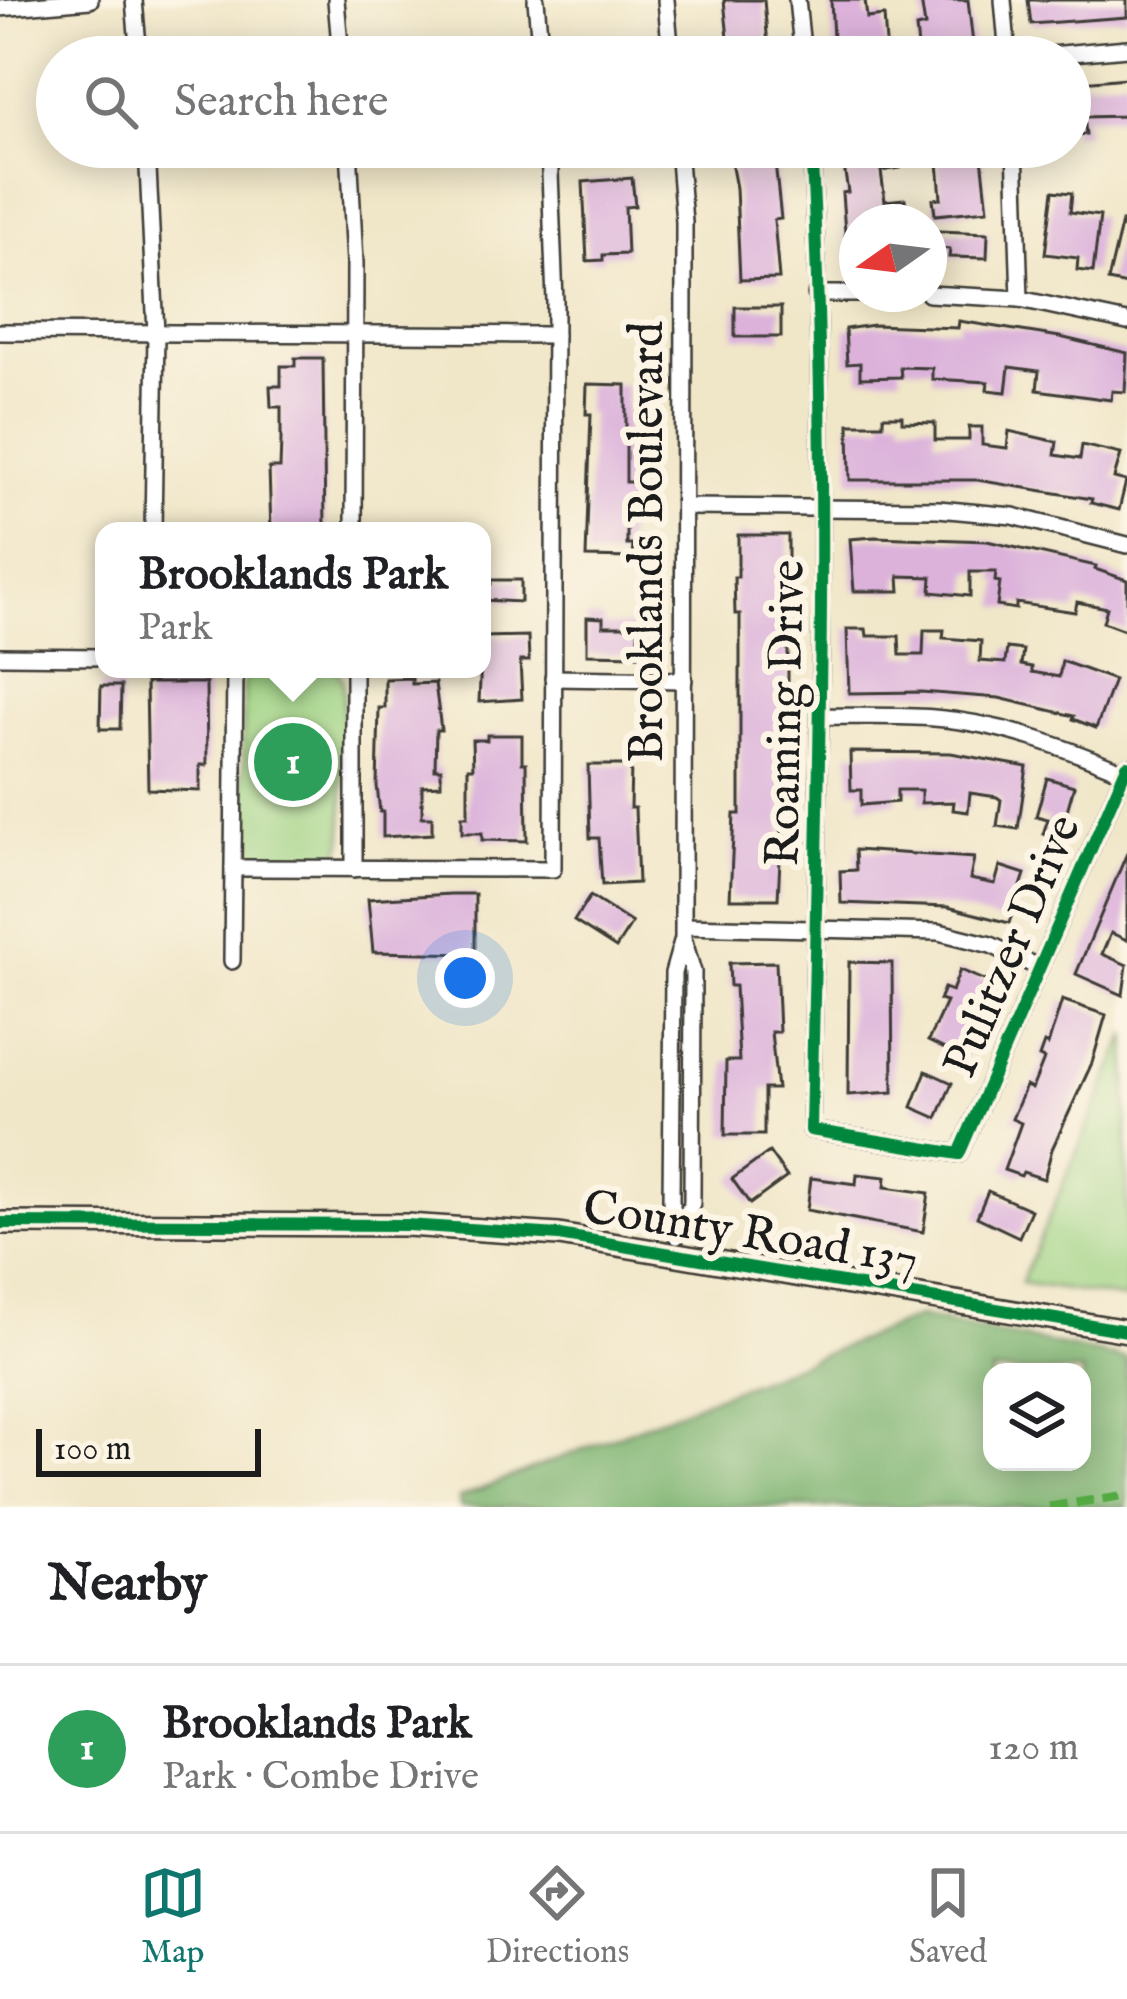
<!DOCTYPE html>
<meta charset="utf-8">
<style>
body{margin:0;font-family:"IM FELL English",serif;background:#f2f2f2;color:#202124}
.controls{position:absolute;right:36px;bottom:36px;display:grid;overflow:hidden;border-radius:24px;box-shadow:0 6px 30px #0003}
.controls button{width:108px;height:108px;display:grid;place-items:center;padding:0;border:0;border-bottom:3px solid #e0e0e0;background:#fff;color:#202124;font:60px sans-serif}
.compass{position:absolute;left:839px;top:204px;width:108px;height:108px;border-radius:50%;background:#fff;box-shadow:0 6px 30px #0003;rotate:256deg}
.scale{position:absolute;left:36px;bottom:30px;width:225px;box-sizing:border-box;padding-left:12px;border:6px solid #1c1c1c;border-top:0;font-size:33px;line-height:42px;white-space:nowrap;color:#1c1c1c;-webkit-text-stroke:9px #fcf5e5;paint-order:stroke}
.you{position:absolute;left:465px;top:978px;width:42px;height:42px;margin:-30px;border:9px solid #fff;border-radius:50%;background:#1a73e8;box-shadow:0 0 0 18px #1a73e833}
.badge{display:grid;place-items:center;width:78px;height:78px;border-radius:50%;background:#0f766e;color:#fff;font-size:39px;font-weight:700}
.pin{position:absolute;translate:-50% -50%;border:6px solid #fff;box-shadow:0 3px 12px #0006}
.popup{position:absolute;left:95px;top:522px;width:396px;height:156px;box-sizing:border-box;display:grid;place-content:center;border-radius:24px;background:#fff;filter:drop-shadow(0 3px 9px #0005);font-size:39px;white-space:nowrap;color:#757577}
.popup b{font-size:45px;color:#202124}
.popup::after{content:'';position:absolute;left:50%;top:100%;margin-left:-24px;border:24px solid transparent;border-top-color:#fff}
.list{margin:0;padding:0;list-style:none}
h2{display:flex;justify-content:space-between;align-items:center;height:156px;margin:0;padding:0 48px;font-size:51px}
h2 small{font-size:39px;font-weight:400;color:#757577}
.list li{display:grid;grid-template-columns:78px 1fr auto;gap:36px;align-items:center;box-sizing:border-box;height:168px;padding:0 48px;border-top:3px solid #e0e0e0}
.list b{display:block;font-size:45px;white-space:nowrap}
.list p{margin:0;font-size:39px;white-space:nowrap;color:#757577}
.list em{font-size:39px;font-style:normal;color:#757577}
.icon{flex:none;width:66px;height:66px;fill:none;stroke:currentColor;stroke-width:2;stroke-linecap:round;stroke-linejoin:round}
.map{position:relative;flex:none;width:1127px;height:1507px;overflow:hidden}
.search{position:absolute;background:#fff;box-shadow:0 6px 30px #0003;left:36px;right:36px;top:36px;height:132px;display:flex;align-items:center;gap:30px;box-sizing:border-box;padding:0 42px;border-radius:66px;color:#757577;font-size:45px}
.sheet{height:324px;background:#fff}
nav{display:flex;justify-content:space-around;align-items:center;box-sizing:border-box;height:168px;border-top:3px solid #e0e0e0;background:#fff;font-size:33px;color:#757577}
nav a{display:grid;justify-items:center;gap:6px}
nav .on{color:#0f766e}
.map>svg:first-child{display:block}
.green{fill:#9ed283;stroke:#5d7750;stroke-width:3}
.forest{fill:#7eb471;stroke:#4d6846;stroke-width:3;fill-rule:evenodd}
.building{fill:#dcb2db}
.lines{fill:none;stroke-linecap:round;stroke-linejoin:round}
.street-casing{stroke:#3c3a36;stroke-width:20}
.secondary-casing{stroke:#3c3a36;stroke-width:26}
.street{stroke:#fff;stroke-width:15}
.secondary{stroke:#fee5c5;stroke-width:21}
.quiet{stroke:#52a943;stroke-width:9;stroke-dasharray:18 9;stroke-linecap:butt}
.cycleway-casing{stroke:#fcf5e5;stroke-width:20}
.cycleway{stroke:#00873e;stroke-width:12}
.labels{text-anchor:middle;stroke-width:12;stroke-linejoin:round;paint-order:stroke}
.street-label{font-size:48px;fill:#1c1c1c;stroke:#fcf5e5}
</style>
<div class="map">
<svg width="1127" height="1507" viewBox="0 0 1127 1507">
<rect width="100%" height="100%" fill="#fcf5e5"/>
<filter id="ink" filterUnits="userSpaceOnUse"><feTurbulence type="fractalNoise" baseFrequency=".00833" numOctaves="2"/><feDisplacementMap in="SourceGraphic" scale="24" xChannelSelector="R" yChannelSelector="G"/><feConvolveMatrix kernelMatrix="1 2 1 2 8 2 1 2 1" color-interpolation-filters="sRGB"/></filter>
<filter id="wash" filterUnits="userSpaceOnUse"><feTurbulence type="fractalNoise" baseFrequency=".004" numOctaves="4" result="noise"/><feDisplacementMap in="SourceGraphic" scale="48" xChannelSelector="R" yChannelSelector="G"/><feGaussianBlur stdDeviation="2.7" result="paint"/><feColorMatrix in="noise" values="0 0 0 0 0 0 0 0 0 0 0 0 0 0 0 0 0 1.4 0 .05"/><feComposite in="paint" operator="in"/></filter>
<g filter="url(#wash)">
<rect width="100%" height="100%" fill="#f0e6c8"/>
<!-- green -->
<g class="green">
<path d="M254,669H333L338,671L343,682V843L339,853L330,858C304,858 255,869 243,842L244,680Z"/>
<path d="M1127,1034V1299L1021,1283Z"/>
</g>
<!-- forest -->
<path class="forest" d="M918,1317L1127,1359V1507H460L459,1498ZM992,1372H1082V1462H992Z"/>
<g id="blocks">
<!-- building -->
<g class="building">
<path d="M724,0H764L768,45L729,48Z"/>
<path d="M831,0H865L867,18L884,16L887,57H834Z"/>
<path d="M921,0H968L973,44L980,43L981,57H919L916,28L925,26Z"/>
<path d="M1028,0H1127V17L1031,24Z"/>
<path d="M1127,78V116L1084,117L1086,134L1072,135L1070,83Z"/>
<path d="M841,147H894L900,168L881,171L885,201L905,199L907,216L857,222V270L848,271L842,193L848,192Z"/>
<path d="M981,148L988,210L935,215L933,199L941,198L938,162L949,161L948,151Z"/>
<path d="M774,153L781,219L774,220L779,279L740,280L736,188L730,157Z"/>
<path d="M632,178L635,206L625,207L627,254L603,255V260L587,261L583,182Z"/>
<path d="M1053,191L1072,193L1070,212L1100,216L1093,272L1077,270L1078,258L1045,254Z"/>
<path d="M1122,222H1127V285L1108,281Z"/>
<path d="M938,231L988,233L987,258L949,257L950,249L938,248Z"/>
<rect x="735" y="307" width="46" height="30"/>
<path d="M959,321L1060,337L1127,353L1125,392L1112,391L1111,400L1037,390L1039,371L1009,367L1006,392L987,390L988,382L932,379V368L900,367L901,377L860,378V363L847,364L845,329L873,325L958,328Z"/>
<path d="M295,358H323L325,531H271L269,468H280L281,440V407H271L270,386H281V366H295Z"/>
<path d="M587,384L626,385V482H636L635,511H627V545H633L632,558L586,557L591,414H586Z"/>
<path d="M883,416H902V422L935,423V440H969V427H982V445L1007,448L1009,431L1057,442L1055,455L1080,459L1082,445L1121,454L1114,478L1126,481L1119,510L1091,503L1092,499L977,480H850L849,424H883Z"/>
<path d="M738,535H788V702L778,899H730L734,814H740V614H735L734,577H738Z"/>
<path d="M875,537L987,541L1096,566L1095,569L1127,580V631L1103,622L1107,608L1077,602L1075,612L1016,603V609L997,606L1000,582L995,581L996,572H970V596L931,592L932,577L899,576L900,591H854L850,539Z"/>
<path d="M491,580H521V602L482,600V585L491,584Z"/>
<path d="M587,617L603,618V626H638V655L587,654Z"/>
<path d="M847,629H866L867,636H899L900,655H923L924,630H944L943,638L981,641L980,661L1005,663L1007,648L1023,650L1021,665L1032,667V672L1059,677L1062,661L1114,680L1096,728L1073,719L1074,716L999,698L921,692L849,693Z"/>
<path d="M528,636L529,661H520L522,699L479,702L482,637Z"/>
<path d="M412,678V684L435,683L441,730H436L435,769H441V785L422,786V817H432V834L383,837V812H380L377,786L379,708H385V679Z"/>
<path d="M146,683H206L207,765H200V791L148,789Z"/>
<path d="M101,686H121L120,729H100Z"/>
<path d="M487,735H522V763H526L527,841L482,840V833H462V816H468V768H473L472,740H487Z"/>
<path d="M850,752L951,753L1027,767L1018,829L997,826L1001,800L997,797L970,793L968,812L953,810L954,802L921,803V790H897V802L861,805V790H851Z"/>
<path d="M588,765H631L630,808H635L638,883L602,885L599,838H590Z"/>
<path d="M1047,778L1074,786L1059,839L1043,834L1048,819L1036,816Z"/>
<path d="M855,850L974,858L970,879L995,884L1000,866L1025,874L1009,923L948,907L841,903L840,871L856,870Z"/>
<path d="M1127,853V940L1111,933L1102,954L1127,965L1123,995L1076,974Z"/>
<path d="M451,894H475V954L373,952L368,899Z"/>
<path d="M590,896L632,923L616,948L574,921Z"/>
<path d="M776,962L779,1032H771L777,1089H764V1135H725L726,1061H739L735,986H730L729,963Z"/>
<path d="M849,962L892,963L893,1092L848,1095Z"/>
<path d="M960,970L994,984L964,1058L928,1041L946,1002L939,1000L944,988L952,991Z"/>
<path d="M1062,1000L1106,1015L1092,1063L1052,1149L1044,1179L1023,1172L1021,1176L1004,1170L1021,1123L1012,1119L1026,1086L1032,1089L1044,1059L1039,1057L1044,1043L1048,1045Z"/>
<path d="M926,1071L952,1083L937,1118L912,1107Z"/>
<path d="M769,1152L787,1177L750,1204L732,1179Z"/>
<path d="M857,1174L886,1177L885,1187L929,1193L923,1232L807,1210L811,1178L856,1184Z"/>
<path d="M988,1191L1031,1210L1019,1237L977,1217Z"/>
</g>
</g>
</g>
<g filter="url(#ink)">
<use href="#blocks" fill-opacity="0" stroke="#3c3a36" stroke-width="3"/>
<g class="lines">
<!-- street casing -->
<g class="street-casing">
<g id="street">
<path d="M134,0L139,57"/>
<path d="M336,0L341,57"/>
<path d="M536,0L541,57"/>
<path d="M666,0L671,57"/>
<path d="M797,0L803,57"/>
<path d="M1003,0L1008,57"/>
<path d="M0,8L90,0"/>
<path d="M1029,57L1127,48"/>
<path d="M147,147L156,333L153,531"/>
<path d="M349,147L355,263L354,531"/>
<path d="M811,147C830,474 818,802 811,1130L959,1154L1127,766"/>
<path d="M1015,147L1020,299"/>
<path d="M816,294H857"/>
<path d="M929,294L1020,299L1127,322"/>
<path d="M0,332L555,335"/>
<path d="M685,507L938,509L1013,516L1127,545"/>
<path d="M0,656L104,657"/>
<path d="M553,678L684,680"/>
<path d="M820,716C858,717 896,715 934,718C1001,723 1063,747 1124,772"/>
<path d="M233,868L553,869L555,301L549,147"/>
<path d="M354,869V669"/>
<path d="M684,926L939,932L991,945L1038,967"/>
<path d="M232,961L235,669"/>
<path d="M678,1233L671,1202L673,973L683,938L684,222L678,147"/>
<path d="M677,1236L692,1203L693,972L684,941"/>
</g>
</g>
<!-- secondary casing -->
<g class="secondary-casing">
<path id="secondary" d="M0,1223L407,1225L559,1235L1127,1331"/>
</g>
<!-- street -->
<use href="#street" class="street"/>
<!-- secondary -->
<use href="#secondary" class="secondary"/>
<!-- quiet -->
<path class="quiet" d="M1049,1507L1127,1495"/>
<!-- cycleway casing -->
<g class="cycleway-casing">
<g id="cycleway">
<path d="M811,147C830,474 818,802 811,1130L959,1154L1127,766"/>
<path d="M0,1223L407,1225L559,1235L1127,1331"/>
</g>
</g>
<!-- cycleway -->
<use href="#cycleway" class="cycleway"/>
</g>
</g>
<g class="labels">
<!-- street labels -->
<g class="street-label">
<text transform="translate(645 542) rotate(-90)" y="17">Brooklands Boulevard</text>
<text transform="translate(783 713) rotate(-89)" y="17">Roaming Drive</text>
<text transform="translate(1010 945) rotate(-67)" y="17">Pulitzer Drive</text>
<text transform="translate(751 1231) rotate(9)" y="17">County Road 137</text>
</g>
</g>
</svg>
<div class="controls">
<button><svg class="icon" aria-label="layers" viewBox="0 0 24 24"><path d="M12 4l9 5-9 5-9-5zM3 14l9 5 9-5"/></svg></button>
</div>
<svg class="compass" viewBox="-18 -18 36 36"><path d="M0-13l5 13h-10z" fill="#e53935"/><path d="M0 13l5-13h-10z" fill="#757577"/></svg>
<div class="scale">100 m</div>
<div class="you"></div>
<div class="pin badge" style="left:293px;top:762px;background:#2e9e5b">1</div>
<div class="popup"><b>Brooklands Park</b>Park</div>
<div class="search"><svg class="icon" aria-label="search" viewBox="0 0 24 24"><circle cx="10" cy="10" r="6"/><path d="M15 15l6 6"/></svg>Search here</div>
</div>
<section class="sheet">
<h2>Nearby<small></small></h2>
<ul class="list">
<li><span class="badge" style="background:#2e9e5b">1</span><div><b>Brooklands Park</b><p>Park · Combe Drive</p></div><em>120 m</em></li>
</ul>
</section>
<nav>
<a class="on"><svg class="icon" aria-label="map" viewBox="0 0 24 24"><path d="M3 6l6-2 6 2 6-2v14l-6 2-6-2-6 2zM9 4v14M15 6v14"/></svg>Map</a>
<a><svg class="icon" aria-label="directions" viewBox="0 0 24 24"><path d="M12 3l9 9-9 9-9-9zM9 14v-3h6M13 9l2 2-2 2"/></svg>Directions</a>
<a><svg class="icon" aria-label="saved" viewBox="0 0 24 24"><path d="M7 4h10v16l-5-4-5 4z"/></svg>Saved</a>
</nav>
